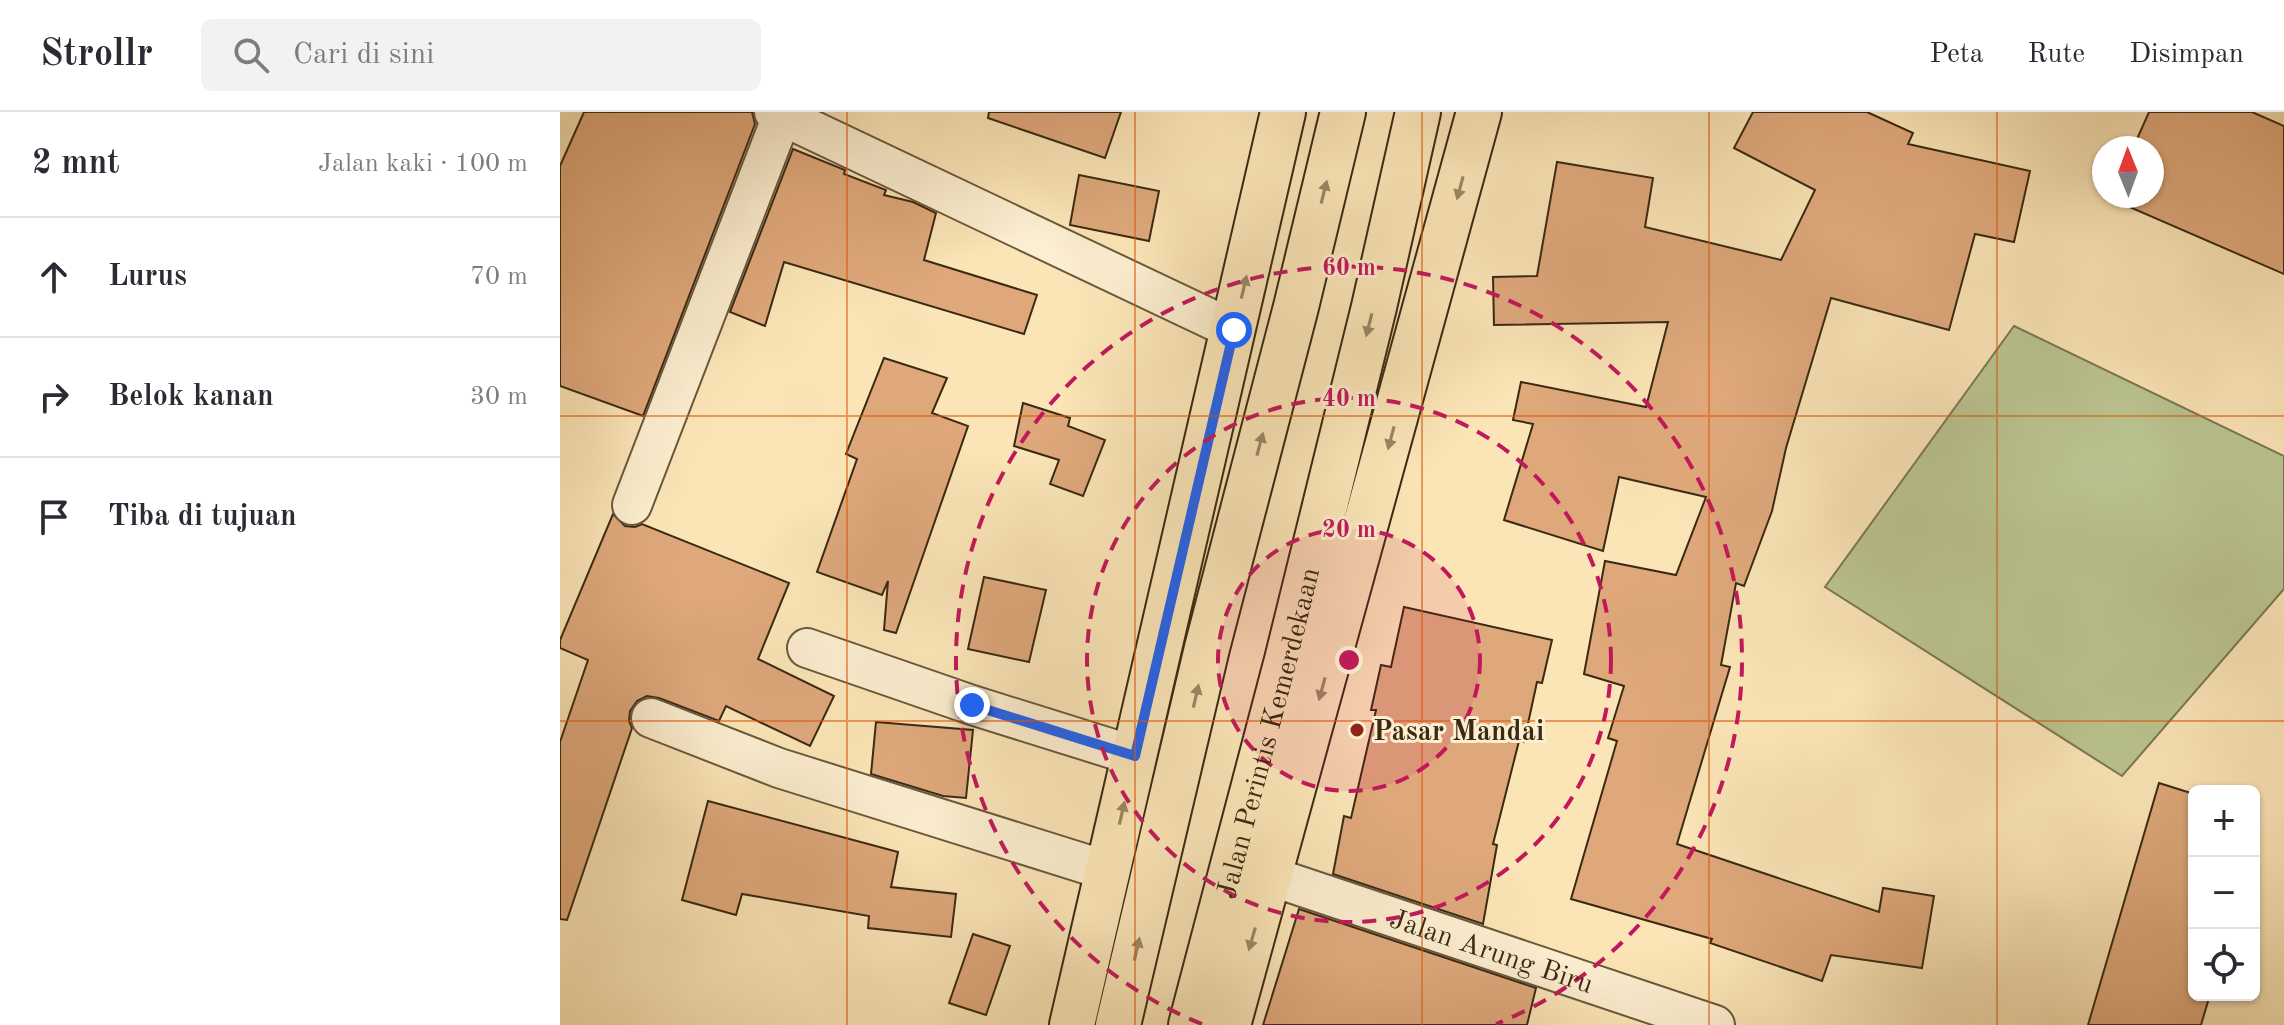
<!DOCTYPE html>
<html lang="id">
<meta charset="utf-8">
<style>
body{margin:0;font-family:"Old Standard TT",serif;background:#f2f2f3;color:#2b2b33}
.controls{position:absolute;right:24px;bottom:24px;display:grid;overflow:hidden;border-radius:12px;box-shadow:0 2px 6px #0004}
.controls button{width:72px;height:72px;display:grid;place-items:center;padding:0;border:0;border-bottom:2px solid #e1e1e2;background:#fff;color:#2b2b33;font:40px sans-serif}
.compass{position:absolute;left:1532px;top:24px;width:72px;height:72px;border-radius:50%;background:#fff;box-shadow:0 2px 6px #0004;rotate:359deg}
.stop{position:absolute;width:24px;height:24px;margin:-18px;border:6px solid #2563eb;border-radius:50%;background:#fff}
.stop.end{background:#2563eb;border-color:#fff;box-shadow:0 2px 8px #0008}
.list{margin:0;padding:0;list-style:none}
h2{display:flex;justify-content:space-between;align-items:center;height:104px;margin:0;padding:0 32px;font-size:34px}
h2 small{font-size:26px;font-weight:400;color:#7c7c81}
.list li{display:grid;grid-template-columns:52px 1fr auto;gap:24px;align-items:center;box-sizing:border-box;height:120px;padding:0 32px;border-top:2px solid #e1e1e2}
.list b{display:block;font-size:30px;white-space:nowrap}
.list em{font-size:26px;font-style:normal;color:#7c7c81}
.icon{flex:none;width:44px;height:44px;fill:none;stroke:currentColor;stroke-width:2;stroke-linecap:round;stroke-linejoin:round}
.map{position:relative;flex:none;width:1724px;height:913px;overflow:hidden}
header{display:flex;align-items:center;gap:48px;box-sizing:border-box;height:112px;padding:0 40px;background:#fff;border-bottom:2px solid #e1e1e2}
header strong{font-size:38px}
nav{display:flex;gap:44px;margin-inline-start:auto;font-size:28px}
.search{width:560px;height:72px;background:#f2f2f3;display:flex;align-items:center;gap:20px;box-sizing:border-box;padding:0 28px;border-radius:12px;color:#7c7c81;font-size:30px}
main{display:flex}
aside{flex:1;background:#fff}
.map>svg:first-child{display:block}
.green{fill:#bbc591;stroke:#7a7752;stroke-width:2}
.building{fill:#dea87b;stroke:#3a2913;stroke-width:2}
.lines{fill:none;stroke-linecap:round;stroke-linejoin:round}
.minor-casing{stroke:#6a583c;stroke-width:42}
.primary-casing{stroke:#3a2913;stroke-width:48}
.trunk-casing{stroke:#3a2913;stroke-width:48}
.minor{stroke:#fceed0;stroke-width:38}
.primary{stroke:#fbe5b7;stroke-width:44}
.trunk{stroke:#fbe5b7;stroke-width:44}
.oneway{fill:#9a8765}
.route{stroke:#2563eb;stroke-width:10}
.grid{fill:none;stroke:#df570c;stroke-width:2;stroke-opacity:0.55}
.ring{fill:none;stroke:#c2185b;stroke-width:4;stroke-dasharray:14 10}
.poi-dot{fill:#8f2418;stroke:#fceed0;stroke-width:3}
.labels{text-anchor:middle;stroke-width:6;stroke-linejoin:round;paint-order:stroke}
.poi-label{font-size:28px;font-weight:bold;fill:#3a2913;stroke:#fceed0;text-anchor:start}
.street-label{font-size:28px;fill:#3a2913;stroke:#fceed0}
.centre{fill:#c2185b;stroke:#fceed0;stroke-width:4}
.ring-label{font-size:24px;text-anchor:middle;font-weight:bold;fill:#c2185b;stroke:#fceed0;stroke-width:6;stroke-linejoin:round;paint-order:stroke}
</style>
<header>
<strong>Strollr</strong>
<div class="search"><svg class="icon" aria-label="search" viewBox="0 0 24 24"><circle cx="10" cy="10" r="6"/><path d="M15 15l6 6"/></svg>Cari di sini</div>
<nav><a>Peta</a><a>Rute</a><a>Disimpan</a></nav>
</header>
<main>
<aside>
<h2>2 mnt<small>Jalan kaki · 100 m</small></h2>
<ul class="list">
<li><svg class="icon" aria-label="ahead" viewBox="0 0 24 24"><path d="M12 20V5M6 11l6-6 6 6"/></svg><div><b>Lurus</b></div><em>70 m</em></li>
<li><svg class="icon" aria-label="right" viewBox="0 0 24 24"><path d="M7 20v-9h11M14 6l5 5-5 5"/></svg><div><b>Belok kanan</b></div><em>30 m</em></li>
<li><svg class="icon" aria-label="arrive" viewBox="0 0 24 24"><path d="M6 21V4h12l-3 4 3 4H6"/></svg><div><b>Tiba di tujuan</b></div></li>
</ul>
</aside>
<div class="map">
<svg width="1724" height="913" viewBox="0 0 1724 913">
<rect width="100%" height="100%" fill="#fbe5b7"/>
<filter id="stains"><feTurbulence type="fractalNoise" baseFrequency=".0025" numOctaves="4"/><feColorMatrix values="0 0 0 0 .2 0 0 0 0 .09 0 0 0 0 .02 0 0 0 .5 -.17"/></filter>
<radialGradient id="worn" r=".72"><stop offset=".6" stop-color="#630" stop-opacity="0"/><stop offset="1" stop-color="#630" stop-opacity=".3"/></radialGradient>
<!-- green -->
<path class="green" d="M1454,214L1724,344V477L1562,664L1265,475Z"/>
<!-- building -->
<g class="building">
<path d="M24,0H192L195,12L83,304L0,274V54Z"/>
<path d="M429,0H561L545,46L428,6Z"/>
<path d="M1193,0H1307L1353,21L1348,32L1470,59L1454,130L1415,122L1389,218L1271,186L1226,336L1212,399L1184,474L1176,471L1161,553L1170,555L1117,732L1319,800L1323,776L1374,784L1362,856L1271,843L1262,869L1150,831L1152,827L1011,787L1057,629L1048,626L1064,574L1024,562L1045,449L1116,463L1146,385L1059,365L1043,439L944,408L973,312L953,308L961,270L1086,295L1108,210L934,213L933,165L977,164L997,50L1093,66L1085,115L1221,148L1255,78L1174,36Z"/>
<path d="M1589,0H1692L1724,14V162L1551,87L1552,84H1592V36H1573Z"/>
<path d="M233,37L285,58L284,62L326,78L324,83L353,90L376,101L364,148L477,183L464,222L224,150L205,214L170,200Z"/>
<path d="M519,63L599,79L589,129L510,113Z"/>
<path d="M324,246L387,266L372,301L408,314L336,521L324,518L328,469L322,483L257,460L297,347L286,342Z"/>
<path d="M463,291L510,306L508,314L545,328L523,384L490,372L499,348L454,334Z"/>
<path d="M53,402L65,414L75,415L82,412L229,471L198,547L274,584L250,634L166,594L159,609L99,586L87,584L77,589L70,599L69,609L72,616L7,808L0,807V630L28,548L0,536V528Z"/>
<path d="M424,465L486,478L469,550L408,537Z"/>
<path d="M844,495L992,528L982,571L977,570L964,630L959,629L933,732L937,733L923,812L773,762L784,704L791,706L816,598H811L821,553L831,555Z"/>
<path d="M316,610L413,618L406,686L383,684L311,662Z"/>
<path d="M1599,671L1634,682V883H1650L1649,886L1641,913H1528Z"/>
<path d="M148,689L338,740L331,775L396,782L391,825L308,816L309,804L182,782L176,803L122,788Z"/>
<path d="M739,797L976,876L967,913H703Z"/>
<path d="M413,822L450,834L426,903L389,891Z"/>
</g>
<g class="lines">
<!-- minor casing -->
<g class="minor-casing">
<g id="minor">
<path d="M214,0L674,218"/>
<path d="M72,393L222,4"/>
<path d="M247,536L412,593L575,644"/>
<path d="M91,606L219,656L548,759"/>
<path id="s1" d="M710,764L1155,913"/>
</g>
</g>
<!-- primary casing -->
<g class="primary-casing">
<g id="primary">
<path d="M512,913L723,0"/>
<path d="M668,913L919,0"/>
</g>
</g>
<!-- trunk casing -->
<g class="trunk-casing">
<g id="trunk">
<path d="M558,913L647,536L736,195L783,0"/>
<path id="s2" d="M631,913L727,548L814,195L858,0"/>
</g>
</g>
<!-- minor -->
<use href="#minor" class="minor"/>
<!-- primary -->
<use href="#primary" class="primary"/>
<!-- trunk -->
<use href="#trunk" class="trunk"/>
</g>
<!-- one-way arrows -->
<defs><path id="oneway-solid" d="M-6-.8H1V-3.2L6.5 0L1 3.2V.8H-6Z" transform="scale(2)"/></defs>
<g class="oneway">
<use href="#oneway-solid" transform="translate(900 76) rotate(105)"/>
<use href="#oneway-solid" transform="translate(764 80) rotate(-76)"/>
<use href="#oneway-solid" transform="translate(684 175) rotate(-77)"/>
<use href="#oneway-solid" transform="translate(809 213) rotate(104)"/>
<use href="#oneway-solid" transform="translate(831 326) rotate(105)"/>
<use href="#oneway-solid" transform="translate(700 332) rotate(-75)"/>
<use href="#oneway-solid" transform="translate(762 577) rotate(105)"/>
<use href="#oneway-solid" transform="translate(636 584) rotate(-77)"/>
<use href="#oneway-solid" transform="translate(562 701) rotate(-77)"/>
<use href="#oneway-solid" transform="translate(692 827) rotate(106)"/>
<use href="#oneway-solid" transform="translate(577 837) rotate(-77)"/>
</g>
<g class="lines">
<!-- route -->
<path class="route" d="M412,593L575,644L674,218"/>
</g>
<!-- grid -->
<path class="grid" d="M287,0V913M575,0V913M862,0V913M1149,0V913M1437,0V913M0,304H1724M0,609H1724"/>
<!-- distance rings -->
<circle cx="789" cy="548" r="131" fill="#c2185b" fill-opacity=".12"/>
<g class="ring">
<circle cx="789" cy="548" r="131"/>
<circle cx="789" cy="548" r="262"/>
<path d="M642 912A393 393 0 1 1 936 912"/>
</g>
<!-- markers -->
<circle class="poi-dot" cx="797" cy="618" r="8"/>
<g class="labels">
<!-- poi labels -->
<g class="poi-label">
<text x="813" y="628">Pasar Mandai</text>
</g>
<!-- street labels -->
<g class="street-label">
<text dy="10" stroke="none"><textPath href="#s2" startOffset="302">Jalan Perintis Kemerdekaan</textPath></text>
<text dy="10" stroke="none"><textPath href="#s1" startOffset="234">Jalan Arung Biru</textPath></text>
</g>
</g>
<circle cx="789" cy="548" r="12" class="centre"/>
<g class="ring-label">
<text x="789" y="163">60 m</text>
<text x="789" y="294">40 m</text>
<text x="789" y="425">20 m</text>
</g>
<rect width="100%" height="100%" filter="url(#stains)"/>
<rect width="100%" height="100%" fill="url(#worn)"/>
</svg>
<div class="controls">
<button>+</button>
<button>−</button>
<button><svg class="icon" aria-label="locate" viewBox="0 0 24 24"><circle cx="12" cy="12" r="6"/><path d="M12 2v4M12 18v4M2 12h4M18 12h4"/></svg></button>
</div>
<svg class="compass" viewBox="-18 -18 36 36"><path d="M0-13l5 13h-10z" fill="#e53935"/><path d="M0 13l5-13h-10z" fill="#7c7c81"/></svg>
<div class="stop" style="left:674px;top:218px"></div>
<div class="stop end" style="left:412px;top:593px"></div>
</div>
</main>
